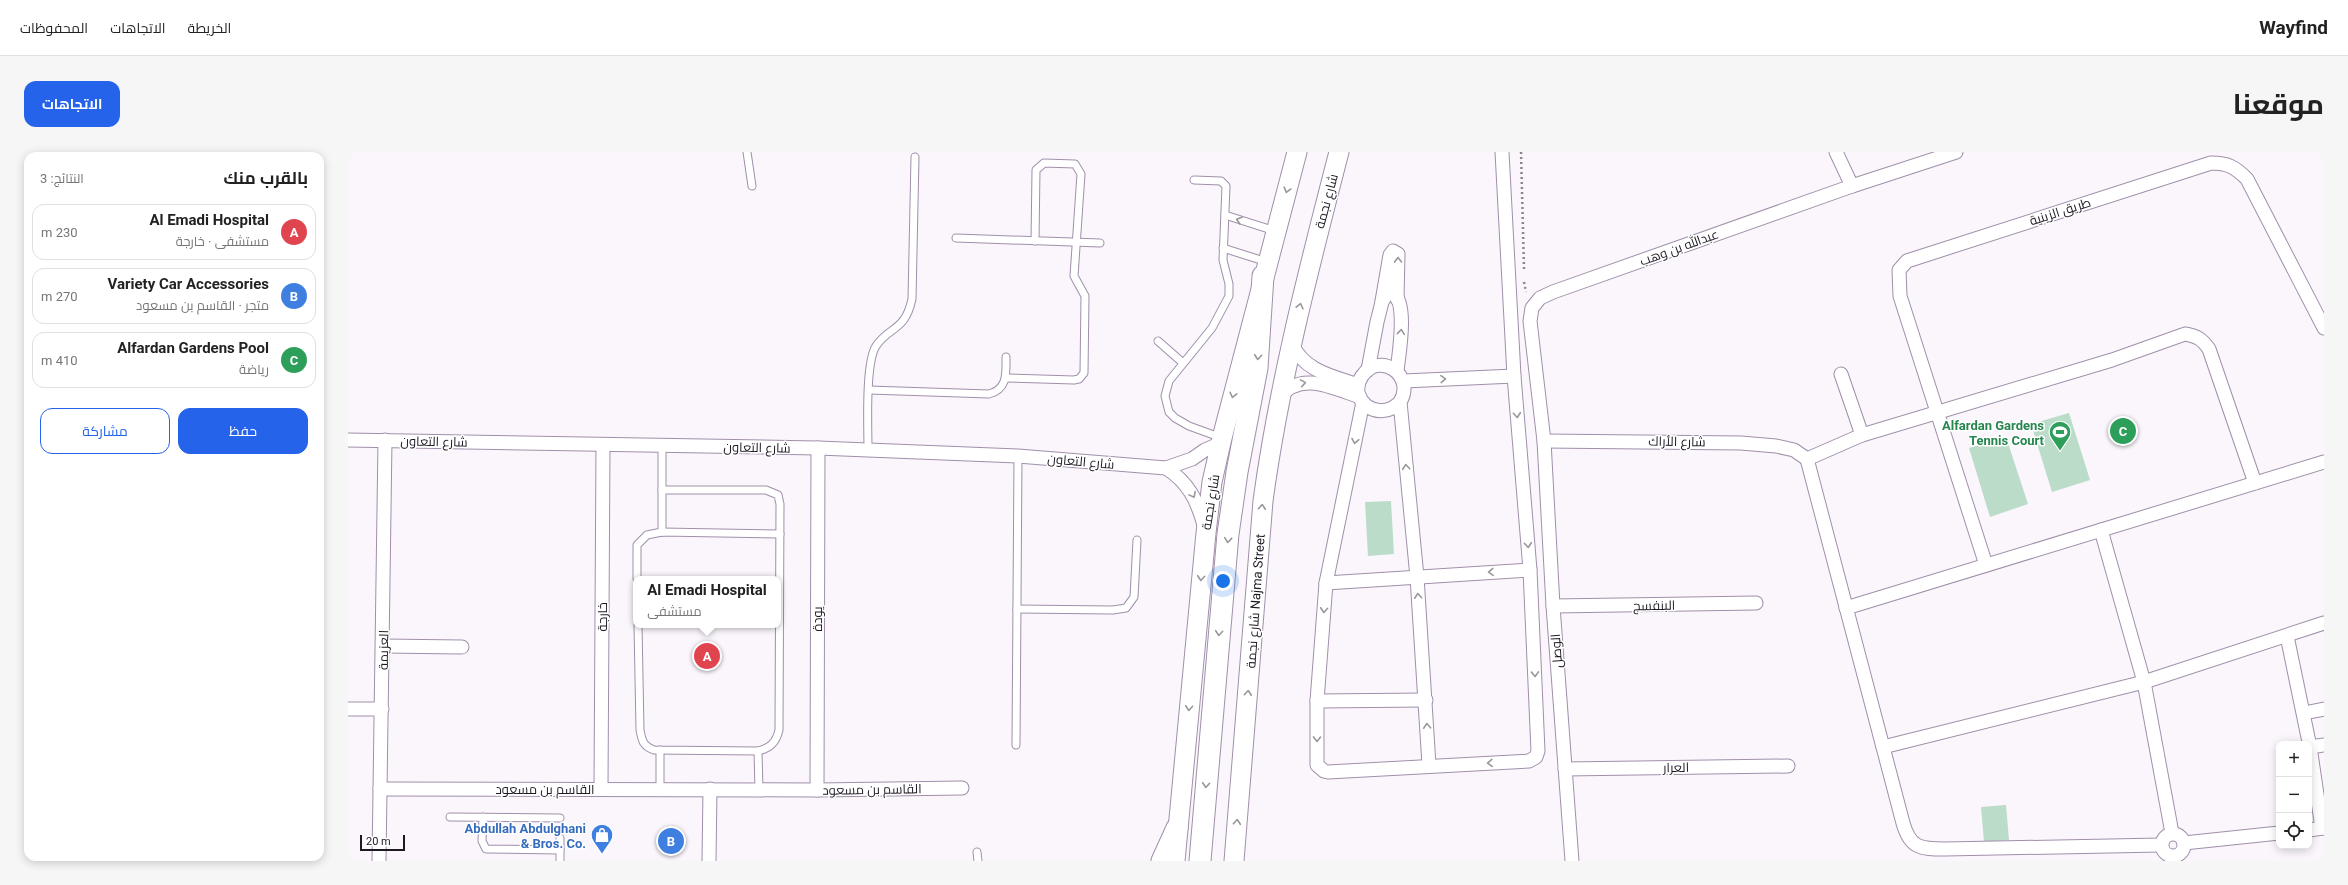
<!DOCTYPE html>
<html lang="ar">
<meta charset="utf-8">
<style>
body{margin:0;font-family:Roboto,Cairo,sans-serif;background:#f6f6f6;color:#222;direction:rtl}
.controls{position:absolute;right:12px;bottom:12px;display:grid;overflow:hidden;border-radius:8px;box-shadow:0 2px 10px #0003}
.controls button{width:36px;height:36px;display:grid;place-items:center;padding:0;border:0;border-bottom:1px solid #e0e0e0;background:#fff;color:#222;font:20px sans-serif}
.scale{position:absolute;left:12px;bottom:10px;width:45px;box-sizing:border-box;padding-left:4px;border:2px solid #1e1822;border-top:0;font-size:11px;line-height:14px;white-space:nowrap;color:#1e1822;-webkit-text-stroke:3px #fff;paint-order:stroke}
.you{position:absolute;left:875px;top:429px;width:14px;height:14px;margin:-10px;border:3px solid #fff;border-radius:50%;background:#1a73e8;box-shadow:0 0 0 6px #1a73e833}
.badge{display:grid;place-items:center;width:26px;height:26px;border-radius:50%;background:#2563eb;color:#fff;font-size:13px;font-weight:700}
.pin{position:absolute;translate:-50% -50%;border:2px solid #fff;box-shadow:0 1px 4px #0006}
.popup{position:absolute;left:285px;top:424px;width:148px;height:52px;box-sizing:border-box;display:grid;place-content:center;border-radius:8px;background:#fff;filter:drop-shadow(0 1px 3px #0005);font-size:13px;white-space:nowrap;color:#767676}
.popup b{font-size:15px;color:#222}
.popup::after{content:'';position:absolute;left:50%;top:100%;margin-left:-8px;border:8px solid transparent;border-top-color:#fff}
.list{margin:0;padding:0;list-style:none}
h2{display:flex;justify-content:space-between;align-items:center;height:52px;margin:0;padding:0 16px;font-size:17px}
h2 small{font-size:13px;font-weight:400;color:#767676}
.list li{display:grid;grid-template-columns:26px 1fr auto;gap:12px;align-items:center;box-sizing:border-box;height:56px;margin:0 8px 8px;padding:0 8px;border:1px solid #e0e0e0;border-radius:12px}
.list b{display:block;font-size:15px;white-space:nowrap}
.list p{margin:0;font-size:13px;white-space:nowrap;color:#767676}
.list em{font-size:13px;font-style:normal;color:#767676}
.actions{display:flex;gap:8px;padding:12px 16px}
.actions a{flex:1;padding:9px 0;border:1px solid #2563eb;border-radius:12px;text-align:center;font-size:14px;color:#2563eb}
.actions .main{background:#2563eb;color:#fff}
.icon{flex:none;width:22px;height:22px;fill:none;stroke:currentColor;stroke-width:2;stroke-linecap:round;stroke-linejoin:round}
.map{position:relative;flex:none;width:1976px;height:709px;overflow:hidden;direction:ltr;border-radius:12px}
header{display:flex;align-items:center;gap:24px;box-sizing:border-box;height:56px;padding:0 20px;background:#fff;border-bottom:1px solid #e0e0e0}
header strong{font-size:19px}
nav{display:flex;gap:22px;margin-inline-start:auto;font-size:14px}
.intro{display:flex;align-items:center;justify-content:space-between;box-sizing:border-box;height:96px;padding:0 24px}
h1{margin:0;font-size:28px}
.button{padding:10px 18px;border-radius:12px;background:#2563eb;color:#fff;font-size:14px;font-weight:700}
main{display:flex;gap:24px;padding:0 24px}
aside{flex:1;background:#fff;border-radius:12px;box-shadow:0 2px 10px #0003}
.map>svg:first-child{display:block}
.green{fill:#bbdcc9}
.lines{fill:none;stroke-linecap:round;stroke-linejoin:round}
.lane-casing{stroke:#a08faa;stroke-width:9}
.street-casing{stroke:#a08faa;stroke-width:15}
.secondary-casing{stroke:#a08faa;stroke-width:21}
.primary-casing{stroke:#a08faa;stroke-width:23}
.path{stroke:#8a858d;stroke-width:2.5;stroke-dasharray:2 3;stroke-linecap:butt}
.lane{stroke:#fff;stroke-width:7}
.street{stroke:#fff;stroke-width:13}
.secondary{stroke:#fff;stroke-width:19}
.primary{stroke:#fff;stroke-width:21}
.oneway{stroke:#9a979c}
.labels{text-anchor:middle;stroke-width:3;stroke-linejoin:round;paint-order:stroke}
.street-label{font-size:13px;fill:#1e1822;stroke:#fff}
.leisure-label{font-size:13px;font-weight:bold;fill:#27864d;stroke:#fff;text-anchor:end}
.shop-label{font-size:13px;font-weight:bold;fill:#366cbe;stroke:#fff;text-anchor:end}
</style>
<header>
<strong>Wayfind</strong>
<nav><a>الخريطة</a><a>الاتجاهات</a><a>المحفوظات</a></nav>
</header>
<div class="intro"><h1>موقعنا</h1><a class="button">الاتجاهات</a></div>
<main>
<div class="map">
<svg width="1976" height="709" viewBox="0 0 1976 709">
<rect width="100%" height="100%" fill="#faf6fc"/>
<!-- green -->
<g class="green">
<path d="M1721,261L1742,328L1704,340L1683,272Z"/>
<path d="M1658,285L1680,352L1642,365L1621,296Z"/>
<path d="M1043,349L1046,402L1020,404L1017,350Z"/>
<path d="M1658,653L1661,688L1636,690L1633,655Z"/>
</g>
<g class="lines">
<!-- lane casing -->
<g class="lane-casing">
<g id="lane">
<path d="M399,0L404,34"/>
<path d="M846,28L873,29L878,34L875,108L881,132V144L864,176L821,229L817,244L821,260L827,266L841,274L874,286"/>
<path d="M877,63L927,79"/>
<path d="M608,86L752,91"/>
<path d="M875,96L919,110"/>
<path d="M810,189L835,211"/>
<path d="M658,226L726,228L731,227L736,221L737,144L726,124L733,22L727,12L696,11L688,18L687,89"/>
<path d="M521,238L641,242C660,237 658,221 658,205"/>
<path d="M314,294V380"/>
<path d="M520,298C520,276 517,211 528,194C541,174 557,180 564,147L567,5"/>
<path d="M289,427V393L299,383L314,380L432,382"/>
<path d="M669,457L765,458L778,456L786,445L789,388"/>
<path d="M290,473L292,578C294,589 295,594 306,598L410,599C422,596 428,591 431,578L432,352L430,343L418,338H314"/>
<path d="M668,593L670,304"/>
<path d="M312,598V637"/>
<path d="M410,599L411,638"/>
<path d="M102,665L212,666"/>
<path d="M135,665L134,689L138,697L212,698"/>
<path d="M212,686V709"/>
<path d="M629,700L630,709"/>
</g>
</g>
<!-- street casing -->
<g class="street-casing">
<g id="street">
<path d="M1488,0L1504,34"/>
<path d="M1034,149L1042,103L1045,99L1050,102L1049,147"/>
<path d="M944,192C956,219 984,224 1010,233"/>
<path d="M1020,218L1029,170L1034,150L1040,140H1045C1060,152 1051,201 1049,219"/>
<path d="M1493,222L1514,283"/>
<path d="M1056,229L1166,224"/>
<path d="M931,246C952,218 985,236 1012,245"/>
<path d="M1015,250L978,431L969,549V613L976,619L980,620L1181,609L1188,605L1190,599L1182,418L1166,224L1154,0"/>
<path d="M1052,250C1031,272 998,248 1014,224C1032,198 1068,224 1052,250L1069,425L1081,613"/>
<path d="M0,288L470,296L670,304L818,316L844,307L857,298L873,291"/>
<path d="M1196,289L1393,291L1428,294L1446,298L1459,307"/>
<path d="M1459,307L1555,671C1562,696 1572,697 1597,697L1813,693"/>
<path d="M1459,307L1514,283L1764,208L1837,182C1849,184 1854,187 1861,197L1907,331"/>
<path d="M818,316C840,330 849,348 856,373"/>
<path d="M1753,378L1796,530L1824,681"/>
<path d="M1638,413L1552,144L1551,118L1559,109L1863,11C1880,11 1887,15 1899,27L1976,176"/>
<path d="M978,431L1182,418"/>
<path d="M1205,454L1408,451"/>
<path d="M1498,456L1976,310"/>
<path d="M1939,484L1962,595L1974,676"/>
<path d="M35,494L114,495"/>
<path d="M969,549L1078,548"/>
<path d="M0,557H34"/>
<path d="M1956,561L1976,557"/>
<path d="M1535,595L1796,530L1976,471"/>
<path d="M1962,595L1976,593"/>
<path d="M1217,617L1440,614"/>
<path d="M32,637L469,638L614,636"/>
<path d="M253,637L255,293"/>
<path d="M469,638L470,296"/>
<path d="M1961,678L1976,676"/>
<circle cx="1825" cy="693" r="11"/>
<path d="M1836,691L1931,681"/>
<path d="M31,709L37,288"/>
<path d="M361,709L362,637"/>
<path d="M1224,709L1205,454L1196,289L1182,169L1184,156L1192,146L1205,140L1504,34L1608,0"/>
</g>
</g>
<!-- secondary casing -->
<g class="secondary-casing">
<g id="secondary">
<path d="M827,709L858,381L864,330L874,286L949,0"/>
<path d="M886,709L915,349C931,231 961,116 991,0"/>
</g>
</g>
<!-- primary casing -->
<g class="primary-casing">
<g id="primary">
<path d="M814,709L829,676"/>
<path d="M852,709L880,382L889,320L909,216L915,124"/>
</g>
</g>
<!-- path -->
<g class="path">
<path d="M1173,0L1176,117"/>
<path d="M1176,130L1178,140"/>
</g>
<!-- lane -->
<use href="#lane" class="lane"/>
<!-- street -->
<use href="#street" class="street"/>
<!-- secondary -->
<use href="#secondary" class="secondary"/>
<!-- primary -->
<use href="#primary" class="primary"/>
</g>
<!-- one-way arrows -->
<defs><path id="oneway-chevron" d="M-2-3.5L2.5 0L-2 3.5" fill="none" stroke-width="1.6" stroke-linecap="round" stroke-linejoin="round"/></defs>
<g class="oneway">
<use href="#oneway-chevron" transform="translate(939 38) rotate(105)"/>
<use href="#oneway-chevron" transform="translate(891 68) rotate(-162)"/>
<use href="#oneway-chevron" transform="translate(1050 108) rotate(-91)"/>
<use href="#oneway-chevron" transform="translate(952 154) rotate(-77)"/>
<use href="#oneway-chevron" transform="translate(1053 180) rotate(-84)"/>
<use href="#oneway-chevron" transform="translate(910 205) rotate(95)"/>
<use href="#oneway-chevron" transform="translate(1095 227) rotate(-3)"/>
<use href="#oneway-chevron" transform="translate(955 231) rotate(-9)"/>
<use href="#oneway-chevron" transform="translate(885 243) rotate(104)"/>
<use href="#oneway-chevron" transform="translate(1169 263) rotate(85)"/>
<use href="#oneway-chevron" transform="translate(1007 289) rotate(101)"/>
<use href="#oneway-chevron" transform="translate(1058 315) rotate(-95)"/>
<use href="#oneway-chevron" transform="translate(845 343) rotate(62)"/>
<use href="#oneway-chevron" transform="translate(914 355) rotate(-86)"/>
<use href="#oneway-chevron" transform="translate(880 388) rotate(96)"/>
<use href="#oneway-chevron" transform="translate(1180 393) rotate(85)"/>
<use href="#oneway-chevron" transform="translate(1143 420) rotate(177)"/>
<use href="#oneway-chevron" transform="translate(853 426) rotate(95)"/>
<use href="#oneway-chevron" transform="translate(1070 444) rotate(-94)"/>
<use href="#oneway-chevron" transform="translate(976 458) rotate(94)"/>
<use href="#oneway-chevron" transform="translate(871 481) rotate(95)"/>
<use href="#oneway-chevron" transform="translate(1187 522) rotate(88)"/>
<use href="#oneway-chevron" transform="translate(900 541) rotate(-85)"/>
<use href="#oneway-chevron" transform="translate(841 556) rotate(95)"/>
<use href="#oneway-chevron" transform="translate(1079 574) rotate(-93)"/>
<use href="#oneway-chevron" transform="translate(969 587) rotate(91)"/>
<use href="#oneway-chevron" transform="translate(1142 611) rotate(178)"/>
<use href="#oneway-chevron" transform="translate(858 633) rotate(94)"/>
<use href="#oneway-chevron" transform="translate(889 670) rotate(-85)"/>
</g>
<!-- icons -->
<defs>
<g id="stadium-pin" transform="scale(1.15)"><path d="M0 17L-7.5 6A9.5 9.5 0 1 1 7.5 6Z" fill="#2e9e5b" stroke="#fff"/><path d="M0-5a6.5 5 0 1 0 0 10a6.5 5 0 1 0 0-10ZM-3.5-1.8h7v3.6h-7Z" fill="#fff"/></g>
<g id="shop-pin" transform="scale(1.15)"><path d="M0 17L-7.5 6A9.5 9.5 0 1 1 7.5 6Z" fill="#3f7fe0" stroke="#fff"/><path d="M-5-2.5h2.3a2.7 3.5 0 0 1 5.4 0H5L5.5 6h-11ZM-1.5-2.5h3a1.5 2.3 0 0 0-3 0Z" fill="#fff"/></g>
</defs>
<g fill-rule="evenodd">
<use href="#stadium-pin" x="1712" y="280"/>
<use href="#shop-pin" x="254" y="683"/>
</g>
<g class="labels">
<!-- street labels -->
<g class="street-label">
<text transform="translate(978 49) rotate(-75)" y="5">شارع نجمة</text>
<text transform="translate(1712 59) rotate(-18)" y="5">طريق الزينية</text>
<text transform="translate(1331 95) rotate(-20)" y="5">عبدالله بن وهب</text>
<text transform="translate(86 289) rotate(1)" y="5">شارع التعاون</text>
<text transform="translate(1329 289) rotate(1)" y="5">شارع الأراك</text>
<text transform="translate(409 295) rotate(1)" y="5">شارع التعاون</text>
<text transform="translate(733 309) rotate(5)" y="5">شارع التعاون</text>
<text transform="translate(862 350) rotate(-81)" y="5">شارع نجمة</text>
<text transform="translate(907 449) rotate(-86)" y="5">شارع نجمة Najma Street</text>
<text transform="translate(1306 453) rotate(-1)" y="5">البنفسج</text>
<text transform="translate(254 465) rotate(-90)" y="5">خارجة</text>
<text transform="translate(469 467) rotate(-90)" y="5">يودة</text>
<text transform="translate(35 498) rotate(-89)" y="5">العزيمة</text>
<text transform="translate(1208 499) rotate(-94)" y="5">الوصل</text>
<text transform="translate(1328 615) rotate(-1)" y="5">العرار</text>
<text x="197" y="642">القاسم بن مسعود</text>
<text transform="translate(524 637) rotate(-1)" y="5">القاسم بن مسعود</text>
</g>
<!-- leisure labels -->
<g class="leisure-label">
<text x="1696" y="278">Alfardan Gardens<tspan x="1696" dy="15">Tennis Court</tspan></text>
</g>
<!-- shop labels -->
<g class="shop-label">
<text x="238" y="681">Abdullah Abdulghani<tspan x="238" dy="15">&amp; Bros. Co.</tspan></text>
</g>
</g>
</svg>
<div class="controls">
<button>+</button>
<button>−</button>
<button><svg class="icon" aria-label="locate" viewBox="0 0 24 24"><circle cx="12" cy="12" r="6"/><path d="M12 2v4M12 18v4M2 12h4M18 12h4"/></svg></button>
</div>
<div class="scale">20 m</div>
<div class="you"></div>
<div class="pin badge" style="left:359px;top:504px;background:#e0444e">A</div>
<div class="popup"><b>Al Emadi Hospital</b>مستشفى</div>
<div class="pin badge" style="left:323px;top:689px;background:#3f7fe0">B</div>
<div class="pin badge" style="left:1775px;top:279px;background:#2e9e5b">C</div>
</div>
<aside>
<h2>بالقرب منك<small>النتائج: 3</small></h2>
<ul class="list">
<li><span class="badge" style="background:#e0444e">A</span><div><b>Al Emadi Hospital</b><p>مستشفى · خارجة</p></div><em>230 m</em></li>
<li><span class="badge" style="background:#3f7fe0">B</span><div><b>Variety Car Accessories</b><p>متجر · القاسم بن مسعود</p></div><em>270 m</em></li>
<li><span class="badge" style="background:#2e9e5b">C</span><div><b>Alfardan Gardens Pool</b><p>رياضة</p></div><em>410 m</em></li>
</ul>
<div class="actions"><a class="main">حفظ</a><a>مشاركة</a></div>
</aside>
</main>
